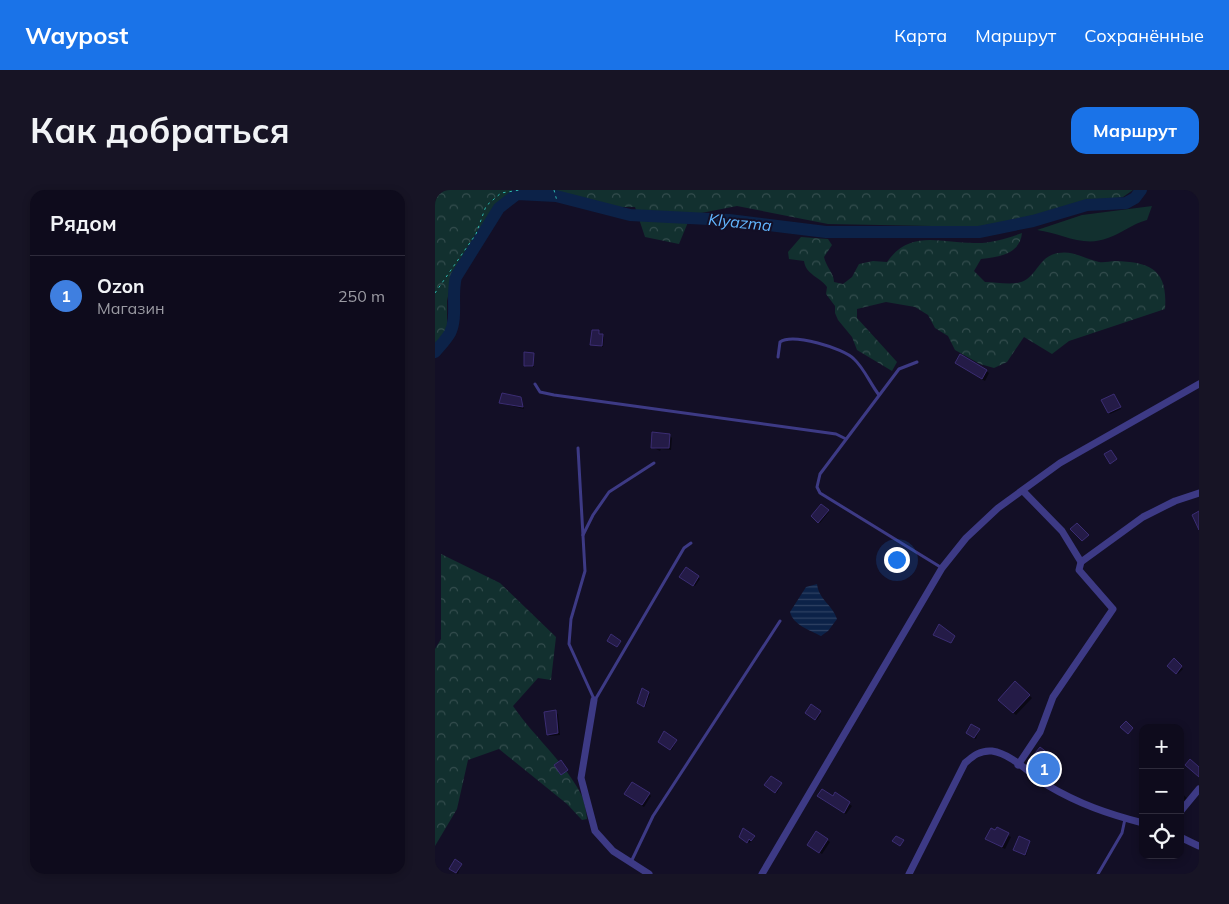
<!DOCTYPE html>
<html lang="ru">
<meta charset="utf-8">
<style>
body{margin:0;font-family:Mulish,sans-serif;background:#171425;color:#f1f3f6}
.controls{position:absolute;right:15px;bottom:15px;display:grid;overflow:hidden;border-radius:10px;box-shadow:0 2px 8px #0003}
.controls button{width:45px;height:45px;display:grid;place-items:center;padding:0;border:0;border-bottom:1px solid #2e2b3b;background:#0e0b1c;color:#f1f3f6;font:25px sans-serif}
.you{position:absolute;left:461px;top:369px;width:18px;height:18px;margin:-12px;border:4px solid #fff;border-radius:50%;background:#1a73e8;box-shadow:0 0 0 8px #1a73e833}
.badge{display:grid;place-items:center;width:32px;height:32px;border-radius:50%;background:#1a73e8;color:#fff;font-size:16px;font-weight:700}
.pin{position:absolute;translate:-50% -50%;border:2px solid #fff;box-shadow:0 1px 5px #0006}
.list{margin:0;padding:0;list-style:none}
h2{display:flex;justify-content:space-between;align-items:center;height:65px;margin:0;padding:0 20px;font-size:21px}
h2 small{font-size:16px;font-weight:400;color:#9b9ba3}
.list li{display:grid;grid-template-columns:32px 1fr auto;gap:15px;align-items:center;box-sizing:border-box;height:80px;padding:0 20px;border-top:1px solid #2e2b3b}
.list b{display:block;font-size:19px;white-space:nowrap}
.list p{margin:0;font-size:16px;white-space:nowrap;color:#9b9ba3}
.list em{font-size:16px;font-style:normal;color:#9b9ba3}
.icon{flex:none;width:28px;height:28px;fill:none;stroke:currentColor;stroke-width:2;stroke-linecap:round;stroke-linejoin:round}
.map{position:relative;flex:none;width:764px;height:684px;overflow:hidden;border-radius:15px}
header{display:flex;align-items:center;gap:30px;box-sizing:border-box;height:70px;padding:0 25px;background:#1a73e8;color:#fff}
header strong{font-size:24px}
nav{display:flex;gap:28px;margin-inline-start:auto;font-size:18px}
.intro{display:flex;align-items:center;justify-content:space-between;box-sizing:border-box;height:120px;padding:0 30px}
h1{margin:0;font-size:35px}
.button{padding:12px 22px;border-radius:15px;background:#1a73e8;color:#fff;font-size:18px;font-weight:700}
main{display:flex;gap:30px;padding:0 30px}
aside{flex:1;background:#0e0b1c;border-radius:15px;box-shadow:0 2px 8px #0003}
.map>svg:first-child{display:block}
.grass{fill:#12302f}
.forest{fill:url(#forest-crowns)}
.water{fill:url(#water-rules)}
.shadow{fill:#0007}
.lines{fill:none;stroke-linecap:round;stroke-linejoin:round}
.river{stroke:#0c2248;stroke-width:12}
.building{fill:#241b47;stroke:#3b2d73}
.path{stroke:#2fb8b0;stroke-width:1;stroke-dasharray:2.5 4;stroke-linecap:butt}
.lane{stroke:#3d3a85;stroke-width:3}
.street{stroke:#3d3a85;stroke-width:7}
.labels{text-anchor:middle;stroke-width:4;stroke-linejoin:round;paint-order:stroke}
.water-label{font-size:16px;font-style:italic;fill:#62b6ff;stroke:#130f26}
</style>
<header>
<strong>Waypost</strong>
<nav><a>Карта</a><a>Маршрут</a><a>Сохранённые</a></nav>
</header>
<div class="intro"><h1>Как добраться</h1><a class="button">Маршрут</a></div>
<main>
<aside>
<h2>Рядом<small></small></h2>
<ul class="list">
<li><span class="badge" style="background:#3f7fe0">1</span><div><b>Ozon</b><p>Магазин</p></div><em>250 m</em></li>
</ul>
</aside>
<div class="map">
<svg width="764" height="684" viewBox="0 0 764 684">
<defs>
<pattern id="forest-crowns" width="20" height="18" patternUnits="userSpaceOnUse" patternTransform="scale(1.25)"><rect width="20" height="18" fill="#12302f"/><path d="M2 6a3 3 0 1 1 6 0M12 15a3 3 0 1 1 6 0" fill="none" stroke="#344d4e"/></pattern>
<pattern id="water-rules" width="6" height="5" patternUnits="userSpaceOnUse" patternTransform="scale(1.25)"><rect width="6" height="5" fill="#0c2248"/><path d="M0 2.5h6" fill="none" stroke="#2f4163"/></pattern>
</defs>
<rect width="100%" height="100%" fill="#130f26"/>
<!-- grass -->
<path class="grass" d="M717,16L712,30C697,34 687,43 673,48C648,58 626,43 602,40L647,25Z"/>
<!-- forest -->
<g class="forest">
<path d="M0,0H698L688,7L644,14L590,29L550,37L393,34L302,16L256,25L244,54L210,47L200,17H176L113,1H81L52,34L17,87L12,111V143L0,157Z"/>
<path d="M587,43C585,64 564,67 546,69L539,81L550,92C562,92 582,97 592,89C604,80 606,66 623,63C638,60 650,69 664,72C669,73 675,71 680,71C716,72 733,80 730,119L634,151L617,164L589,147L572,172L559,178L545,174L520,160L513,146L500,138L493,125L480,117L451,112L422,119V128L462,172L457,181L422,160L417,147L403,130L400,123V116L391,104L392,97C384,86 371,85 369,71L354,69L353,62L366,47L393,49L397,55L389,67C391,77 399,83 399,92L408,94L417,87L424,74L438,71L452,72C476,38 507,54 542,53C557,53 573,48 587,43Z"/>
<path d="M6,364L65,393L121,447L116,490L103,488L78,516C99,547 130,572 147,606C150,613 151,622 152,629L147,630L132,614L64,559L33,570L22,619L0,656V459L6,449Z"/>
</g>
<!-- water -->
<path class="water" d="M382,394C384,410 397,414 402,429L393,441L386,446C375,440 358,435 355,422L371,397Z"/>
<!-- shadow -->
<g class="shadow">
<path d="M164,141L165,145L169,147L168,157L157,154Z"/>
<path d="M98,164L99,177H92L90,176Z"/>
<path d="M521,173L551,181L554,183L550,191Z"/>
<path d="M680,207L686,219L675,224L674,223Z"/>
<path d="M86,209L89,219L65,213Z"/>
<path d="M235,246L237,248L236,260L226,259L225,261L217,257Z"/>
<path d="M386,315L394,322L385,333L377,326Z"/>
<path d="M251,379L265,389L260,396L247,388Z"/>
<path d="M739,470L748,479L743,484L734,476Z"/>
<path d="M580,493L597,508L581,525L565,510Z"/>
<path d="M213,503L215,504L210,517L205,514Z"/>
<path d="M376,516L386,524L382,530L373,524Z"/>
<path d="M120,522L123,524L125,545L115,546L113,544Z"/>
<path d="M544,540L541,549L533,544Z"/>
<path d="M241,551L237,560L224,552Z"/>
<path d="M616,567L618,569L612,577L619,583L614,589L596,575Z"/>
<path d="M346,594L342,603L332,597Z"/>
<path d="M745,602L752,608L747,614L745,613Z"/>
<path d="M214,604L216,606L209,617L193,607Z"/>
<path d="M400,604L417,616L411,624L386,609L398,608Z"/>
<path d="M308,639L320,648L314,653L306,647Z"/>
<path d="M562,639L576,647L570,659L552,649Z"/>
<path d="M392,650L395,652L387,664L376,657Z"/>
<path d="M595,652L591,666L580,660Z"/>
<path d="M26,675L23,684L17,680Z"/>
</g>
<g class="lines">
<!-- river -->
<path class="river" d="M0,162C5,156 11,150 15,143C23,127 16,105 21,87L64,18L82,4L121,6L195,25L294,30L391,42H544L598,31L652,15L691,13L700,8L706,0"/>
</g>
<!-- building -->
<g class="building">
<path d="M157,140H164V144H168L167,156L155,155Z"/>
<path d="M89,162L99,163L98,176H89Z"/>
<path d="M525,164L552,180L547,189L520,173Z"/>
<path d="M67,203L86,207L88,217L64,213Z"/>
<path d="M679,204L686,217L673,223L666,210Z"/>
<path d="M217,242L235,244L234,258H216Z"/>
<path d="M676,260L682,269L675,274L669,264Z"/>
<path d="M386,314L394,320L383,333L376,326Z"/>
<path d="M764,321V340L757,325Z"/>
<path d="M642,333L654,345L647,351L635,339Z"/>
<path d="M251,377L264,386L258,396L244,387Z"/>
<path d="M504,434L520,446L516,453L498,445Z"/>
<path d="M176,444L186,451L182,457L172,451Z"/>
<path d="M739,468L747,476L741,484L732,476Z"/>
<path d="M580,491L595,505L578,523L563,510Z"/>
<path d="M207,498L214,502L209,517L202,513Z"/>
<path d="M376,514L386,521L380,530L370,523Z"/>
<path d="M121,520L123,543L112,545L109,522Z"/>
<path d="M691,531L698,538L693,544L685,537Z"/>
<path d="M536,534L545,539L539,548L531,543Z"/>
<path d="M229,541L242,550L235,560L223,552Z"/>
<path d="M605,557L617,566L610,574L617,580L611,587L592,573Z"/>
<path d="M755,569L764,577V587L750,575Z"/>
<path d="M126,570L133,580L126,585L119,575Z"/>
<path d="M336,586L347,593L340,603L329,595Z"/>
<path d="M197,592L215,603L207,615L189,604Z"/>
<path d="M387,599L398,606L400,602L415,612L409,623L382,606Z"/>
<path d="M562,637L574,643L567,657L550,649L556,638L560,640Z"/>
<path d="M308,638L320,646L316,651L314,649L312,653L304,647Z"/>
<path d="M381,641L393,649L384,663L372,655Z"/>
<path d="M461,646L469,650L465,656L457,651Z"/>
<path d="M584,646L595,651L590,665L578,660Z"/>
<path d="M20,669L27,674L21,683L14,679Z"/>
</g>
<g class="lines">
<!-- path -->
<g class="path">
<path d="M119,0L122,11"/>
<path d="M0,103L41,44L51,16L66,3L85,0"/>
</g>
<!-- lane -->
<g class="lane">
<path d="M343,167L345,152C358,143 408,158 419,169C429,178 436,195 444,205"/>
<path d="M482,172L464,179L385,284L382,297L385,303L507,378"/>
<path d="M100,194L105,202L119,205L401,244L411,249"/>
<path d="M143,258L150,381L136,429L134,454L159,509"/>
<path d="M148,345L158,325L174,302L219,273"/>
<path d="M160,510L249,358L256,353"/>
<path d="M196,672L218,626L345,431"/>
<path d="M663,684L687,643L690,629"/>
</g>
<!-- street -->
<g class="street">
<path d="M646,372L708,327L740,311L764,303"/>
<path d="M159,510L146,588L160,641L178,661L214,684"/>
<path d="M583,575L605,542L618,507L678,419L644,380L646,372L627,341L588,301"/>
<path d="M745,622L764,599"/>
<path d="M745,647L764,656"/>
<path d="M327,684L507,378L531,348L563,318L625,273L764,194"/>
<path d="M474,684L530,573C538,566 545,560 557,561C577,564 595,584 612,595C644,614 673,624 708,633"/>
</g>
</g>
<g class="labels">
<!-- water labels -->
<g class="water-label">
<text transform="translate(305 32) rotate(6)" y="6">Klyazma</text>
</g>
</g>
</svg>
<div class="controls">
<button>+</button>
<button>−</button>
<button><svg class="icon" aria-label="locate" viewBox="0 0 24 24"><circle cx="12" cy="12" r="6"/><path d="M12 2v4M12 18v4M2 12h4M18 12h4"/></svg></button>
</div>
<div class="you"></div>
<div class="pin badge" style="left:609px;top:579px;background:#3f7fe0">1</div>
</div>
</main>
